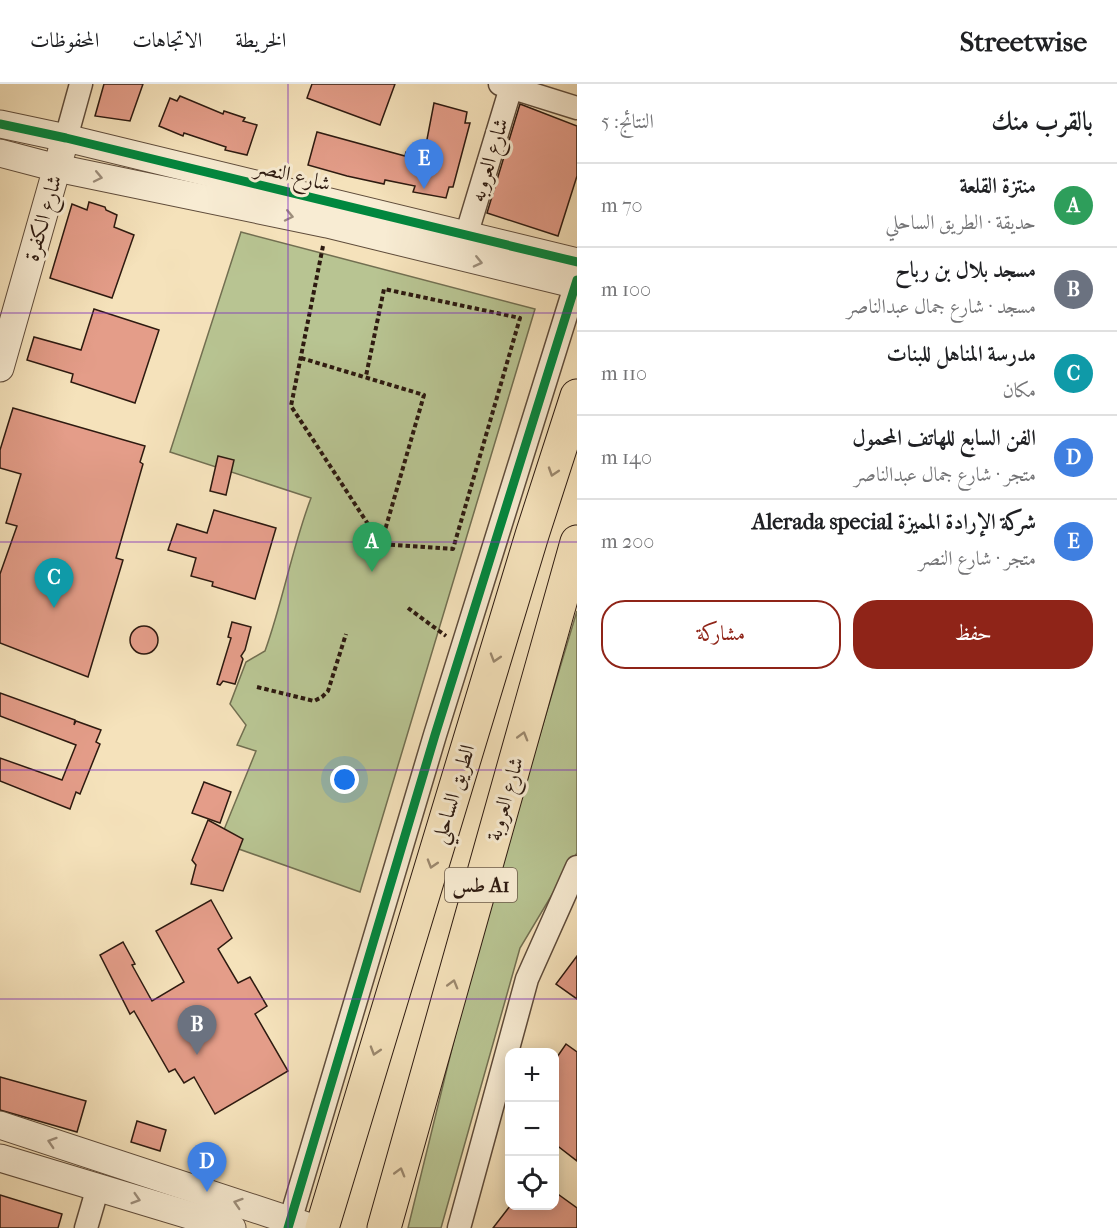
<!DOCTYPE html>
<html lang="ar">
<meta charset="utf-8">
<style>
body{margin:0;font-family:"IM FELL French Canon",Amiri,serif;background:#f6f6f6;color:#202124;direction:rtl}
.controls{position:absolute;right:18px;bottom:18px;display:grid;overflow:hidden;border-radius:12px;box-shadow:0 3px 15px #0003}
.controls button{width:54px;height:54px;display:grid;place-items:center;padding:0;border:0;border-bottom:2px solid #e0e0e0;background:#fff;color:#202124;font:30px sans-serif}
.you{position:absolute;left:345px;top:696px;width:21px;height:21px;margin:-15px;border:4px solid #fff;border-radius:50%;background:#1a73e8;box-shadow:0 0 0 9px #1a73e833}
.badge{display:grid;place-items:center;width:39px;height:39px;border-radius:50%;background:#8f2418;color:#fff;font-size:20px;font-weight:700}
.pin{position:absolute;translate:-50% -50px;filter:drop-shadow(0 2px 3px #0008)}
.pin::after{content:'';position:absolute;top:32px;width:21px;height:18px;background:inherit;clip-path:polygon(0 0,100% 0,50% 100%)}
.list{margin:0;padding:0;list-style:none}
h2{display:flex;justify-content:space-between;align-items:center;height:78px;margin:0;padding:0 24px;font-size:26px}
h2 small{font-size:20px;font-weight:400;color:#757577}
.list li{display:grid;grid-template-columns:39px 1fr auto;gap:18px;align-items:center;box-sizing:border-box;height:84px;padding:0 24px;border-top:2px solid #e0e0e0}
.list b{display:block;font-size:22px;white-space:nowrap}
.list p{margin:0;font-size:20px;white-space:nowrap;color:#757577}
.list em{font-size:20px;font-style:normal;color:#757577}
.actions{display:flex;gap:12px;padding:18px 24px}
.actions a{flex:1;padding:14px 0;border:2px solid #8f2418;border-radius:24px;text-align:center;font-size:21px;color:#8f2418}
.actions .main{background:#8f2418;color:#fff}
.icon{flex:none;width:33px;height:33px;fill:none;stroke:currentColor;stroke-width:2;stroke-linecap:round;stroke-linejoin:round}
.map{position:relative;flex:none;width:577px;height:1144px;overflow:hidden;direction:ltr}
header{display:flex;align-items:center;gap:36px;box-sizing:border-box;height:84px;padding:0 30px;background:#fff;border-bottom:2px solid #e0e0e0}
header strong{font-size:28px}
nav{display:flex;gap:33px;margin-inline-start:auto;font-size:21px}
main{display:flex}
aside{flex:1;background:#fff}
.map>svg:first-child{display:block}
.green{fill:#b8c492;stroke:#726f51;stroke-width:1.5}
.building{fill:#e49d89;stroke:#2d1a10;stroke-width:1.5}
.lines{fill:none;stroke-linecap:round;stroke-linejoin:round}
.minor-casing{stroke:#5f4c3b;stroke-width:25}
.tertiary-casing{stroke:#5f4c3b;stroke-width:29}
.trunk-casing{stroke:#2d1a10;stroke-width:35}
.path{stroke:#2d1a10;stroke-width:4;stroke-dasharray:4.5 3;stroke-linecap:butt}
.minor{stroke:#f8ecd3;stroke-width:22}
.tertiary{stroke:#f8ecd3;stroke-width:27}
.trunk{stroke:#f5e2bb;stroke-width:33}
.cycleway-casing{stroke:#f8ecd3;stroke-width:13}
.cycleway{stroke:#00873e;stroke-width:9}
.oneway{stroke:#9d8e7b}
.oneway2{stroke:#9b886e}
.grid{fill:none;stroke:#7b2cbf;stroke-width:1.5;stroke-opacity:0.55}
.labels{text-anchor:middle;stroke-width:6;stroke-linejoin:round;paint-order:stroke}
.shield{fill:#f8ecd3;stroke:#6a594a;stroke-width:1.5}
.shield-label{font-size:20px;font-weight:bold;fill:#2d1a10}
.street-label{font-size:21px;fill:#2d1a10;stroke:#f8ecd3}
</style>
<header>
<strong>Streetwise</strong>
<nav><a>الخريطة</a><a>الاتجاهات</a><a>المحفوظات</a></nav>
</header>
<main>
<aside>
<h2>بالقرب منك<small>النتائج: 5</small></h2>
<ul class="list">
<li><span class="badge" style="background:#2e9e5b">A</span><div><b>منتزة القلعة</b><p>حديقة · الطريق الساحلي</p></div><em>70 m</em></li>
<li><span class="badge" style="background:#6b7280">B</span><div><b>مسجد بلال بن رباح</b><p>مسجد · شارع جمال عبدالناصر</p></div><em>100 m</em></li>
<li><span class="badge" style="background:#0f9aa8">C</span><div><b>مدرسة المناهل للبنات</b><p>مكان</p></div><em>110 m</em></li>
<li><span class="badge" style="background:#3f7fe0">D</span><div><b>الفن السابع للهاتف المحمول</b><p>متجر · شارع جمال عبدالناصر</p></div><em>140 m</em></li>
<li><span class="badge" style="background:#3f7fe0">E</span><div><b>شركة الإرادة المميزة Alerada special</b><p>متجر · شارع النصر</p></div><em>200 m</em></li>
</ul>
<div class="actions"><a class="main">حفظ</a><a>مشاركة</a></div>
</aside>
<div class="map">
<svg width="577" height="1144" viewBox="0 0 577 1144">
<rect width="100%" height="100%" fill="#f5e2bb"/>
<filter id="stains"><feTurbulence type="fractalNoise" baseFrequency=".00333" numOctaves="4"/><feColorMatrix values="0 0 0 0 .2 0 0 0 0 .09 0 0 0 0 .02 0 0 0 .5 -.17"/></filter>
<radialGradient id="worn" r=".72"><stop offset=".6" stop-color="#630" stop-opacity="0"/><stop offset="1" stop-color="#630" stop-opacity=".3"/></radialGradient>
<!-- green -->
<g class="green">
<path d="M241,148L535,225L360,808L219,758L256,667L237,661L246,641L230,620L246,578L265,567C283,517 292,464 311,414L170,368Z"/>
<path d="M577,527V769L520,864L441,1144H408L480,850Z"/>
</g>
<!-- building -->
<g class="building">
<path d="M104,0H143L130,37L95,32Z"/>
<path d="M312,0H395L380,41L307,14Z"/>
<path d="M180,12L223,30L224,27L245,34L243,37L257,41L247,71L225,66L226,63L184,49L183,52L159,42L170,14L177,17Z"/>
<path d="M434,19L467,28L465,39H470L453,103H449L446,114L413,108L415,102L385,96L384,100L347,92L308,81L317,48L405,72L406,68L424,71Z"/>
<path d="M520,20L577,42V92L558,152L487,129Z"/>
<path d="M89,118L105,123L106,126L117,131L114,143L134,151L112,214L50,194L72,120L87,126Z"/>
<path d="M94,225L159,246L135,319L71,298L73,290L27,276L34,253L81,266Z"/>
<path d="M13,324L145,362L140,378L143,380L116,474L123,476L88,593L0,559V490L17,442L6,439L21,390L0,384V366Z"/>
<path d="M218,372L234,376L226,411L210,407Z"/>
<path d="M214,426L276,444L255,515L212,502L213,498L191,492L196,474L168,466L177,440L207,449Z"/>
<path d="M232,538L251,543L245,566L241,572L243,575L235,600L223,597L220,601L217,600L231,554L228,553Z"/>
<circle cx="144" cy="556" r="14"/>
<path d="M0,609L75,636L74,641L76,637L101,646L96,658L100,660L80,710L76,708L70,725L0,697V674L62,696L76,661L0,632Z"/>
<path d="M204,698L231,708L220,739L192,729Z"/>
<path d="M208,736L243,755L223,807L191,800L196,781L192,776Z"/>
<path d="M211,816L232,854L218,865L238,899L250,893L267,922L255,930L288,987L215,1030L194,993L184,999L175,985L169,988L134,927L130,930L100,871L123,858L135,880L132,881L152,917L184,898L156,847Z"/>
<path d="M577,872V915L556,900Z"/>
<path d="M566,960L577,968V1077L555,1060V976Z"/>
<path d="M0,993L86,1017L77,1048L0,1026Z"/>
<path d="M137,1037L166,1046L160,1067L131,1058Z"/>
<path d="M555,1108L577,1124V1144H493L510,1122H555Z"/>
<path d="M0,1111L62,1130L58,1144H0Z"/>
</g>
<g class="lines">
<!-- minor casing -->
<g class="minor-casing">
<g id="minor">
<path d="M500,0L577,24"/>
<path d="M66,54L81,0"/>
<path d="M466,152L512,0"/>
<path d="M86,1144L98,1103"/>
<path d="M288,1144L435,651L577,196"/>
<path d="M459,1144L527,895L577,783"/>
</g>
</g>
<!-- tertiary casing -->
<g class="tertiary-casing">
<g id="tertiary">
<path d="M0,40L66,54L577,178"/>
<path d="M0,69L57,84L327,140L577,201"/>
<path d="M0,284L62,66"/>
<path d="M0,1041L313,1144"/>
<path d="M0,1074L232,1144"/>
</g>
</g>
<!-- trunk casing -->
<g class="trunk-casing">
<g id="trunk">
<path d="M322,1144L532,451L577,312"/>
<path d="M384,1144L577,458"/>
</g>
</g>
<!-- path -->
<g class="path">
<path d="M323,162L291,322L381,460L453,465L520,234L384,205L366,292"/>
<path d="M301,274L424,311L381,460"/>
<path d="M408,524L446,552"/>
<path d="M257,603L314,617L322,613L328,607L346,550"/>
</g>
<!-- minor -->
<use href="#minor" class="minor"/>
<!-- tertiary -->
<use href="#tertiary" class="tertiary"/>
<!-- trunk -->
<use href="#trunk" class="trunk"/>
<!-- cycleway casing -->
<g class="cycleway-casing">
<g id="cycleway">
<path d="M0,40L66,54L577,178"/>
<path d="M288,1144L435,651L577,196"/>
</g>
</g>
<!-- cycleway -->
<use href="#cycleway" class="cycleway"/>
</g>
<!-- one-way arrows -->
<defs><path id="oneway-chevron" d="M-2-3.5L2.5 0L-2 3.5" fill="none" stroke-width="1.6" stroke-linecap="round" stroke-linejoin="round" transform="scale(1.5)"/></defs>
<g class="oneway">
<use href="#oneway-chevron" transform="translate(98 93) rotate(12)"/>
<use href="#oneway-chevron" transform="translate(289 132) rotate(12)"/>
<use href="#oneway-chevron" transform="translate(478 178) rotate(13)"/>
<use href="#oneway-chevron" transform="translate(52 1058) rotate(-162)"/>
<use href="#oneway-chevron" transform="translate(136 1115) rotate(17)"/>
<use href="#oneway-chevron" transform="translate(238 1119) rotate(-162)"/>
</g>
<g class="oneway2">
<use href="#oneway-chevron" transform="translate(553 388) rotate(108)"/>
<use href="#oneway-chevron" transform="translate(495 574) rotate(107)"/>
<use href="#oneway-chevron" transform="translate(523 652) rotate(-74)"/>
<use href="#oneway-chevron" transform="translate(432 780) rotate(107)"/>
<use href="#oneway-chevron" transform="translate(453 900) rotate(-74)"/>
<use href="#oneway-chevron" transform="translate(375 967) rotate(107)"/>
<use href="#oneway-chevron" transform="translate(400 1088) rotate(-74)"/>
</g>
<!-- grid -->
<path class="grid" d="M288,0V1144M0,229H577M0,458H577M0,686H577M0,915H577"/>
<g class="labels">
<!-- shield labels -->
<rect class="shield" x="445" y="784" width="72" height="34" rx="4.5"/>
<g class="shield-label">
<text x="481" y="808">طس A1</text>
</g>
<!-- street labels -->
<g class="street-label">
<text transform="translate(489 76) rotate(-73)" y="7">شارع العروبه</text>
<text transform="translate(293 91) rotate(14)" y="7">شارع النصر</text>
<text transform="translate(43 134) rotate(-74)" y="7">شارع الكفرة</text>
<text transform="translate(453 710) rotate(-73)" y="7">الطريق الساحلي</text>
<text transform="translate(505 715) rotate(-74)" y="7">شارع العروبة</text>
</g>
</g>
<rect width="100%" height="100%" filter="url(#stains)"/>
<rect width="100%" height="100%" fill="url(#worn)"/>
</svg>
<div class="controls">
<button>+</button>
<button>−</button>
<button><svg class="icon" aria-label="locate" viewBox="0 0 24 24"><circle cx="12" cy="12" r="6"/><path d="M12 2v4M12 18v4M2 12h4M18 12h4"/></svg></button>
</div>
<div class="you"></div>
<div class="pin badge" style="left:372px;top:488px;background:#2e9e5b">A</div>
<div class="pin badge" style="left:197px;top:971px;background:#6b7280">B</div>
<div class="pin badge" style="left:54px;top:524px;background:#0f9aa8">C</div>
<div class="pin badge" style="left:207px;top:1108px;background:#3f7fe0">D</div>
<div class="pin badge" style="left:424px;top:105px;background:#3f7fe0">E</div>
</div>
</main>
